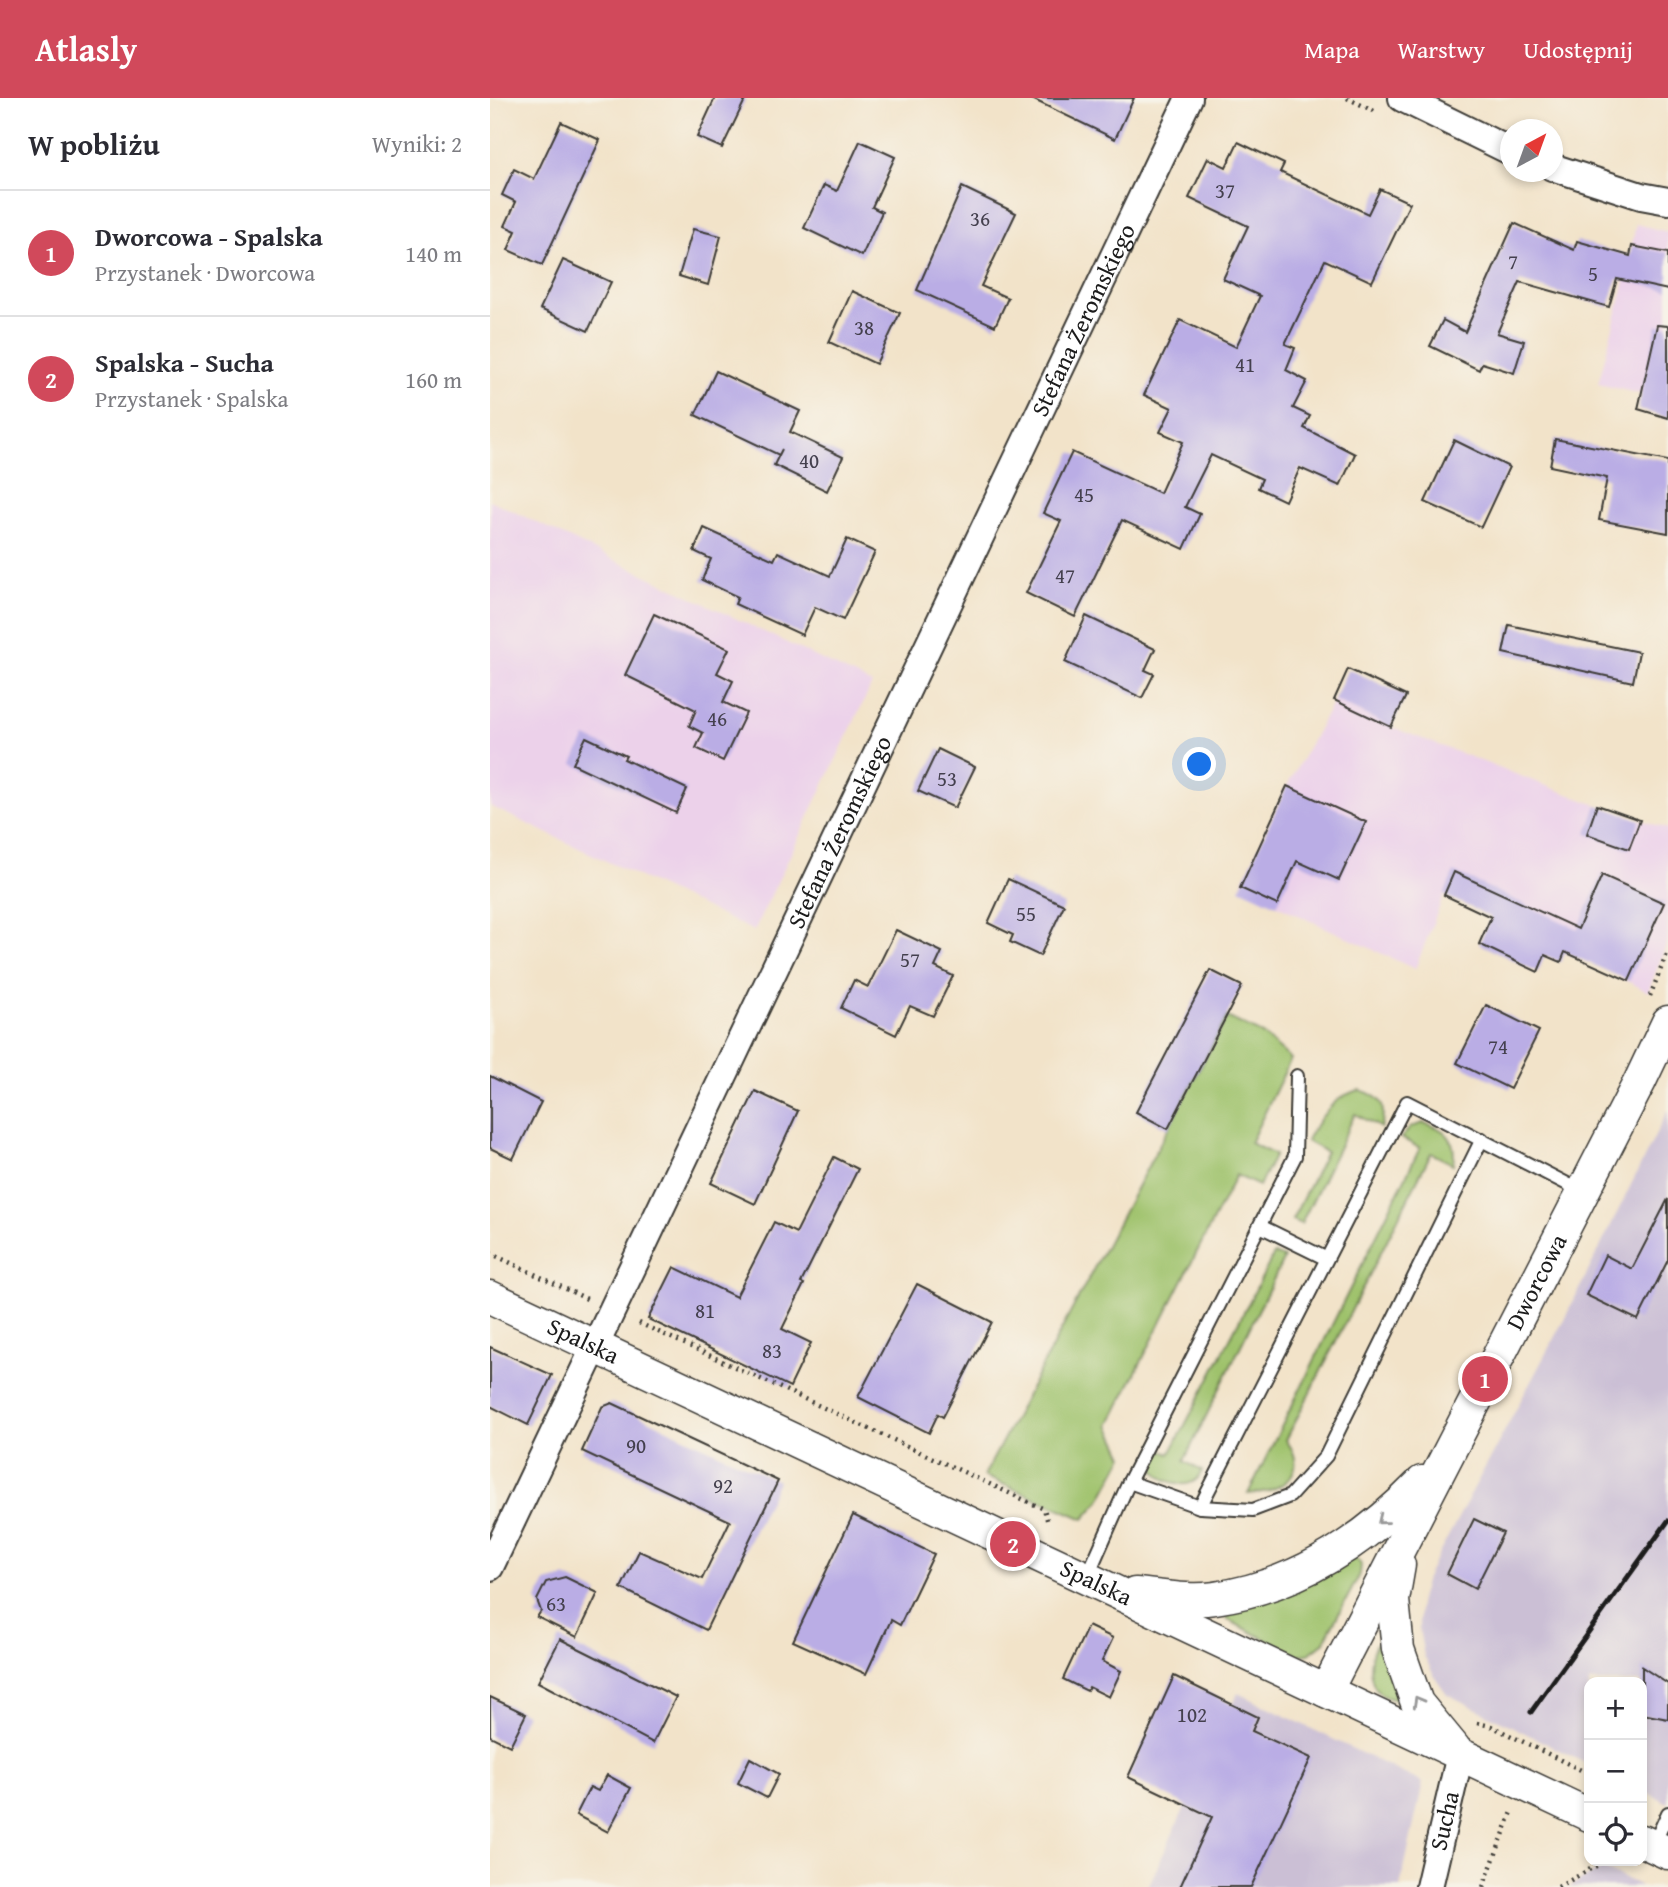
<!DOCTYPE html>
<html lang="pl">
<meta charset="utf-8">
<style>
body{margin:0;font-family:"Gentium Book Plus",serif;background:#f2f2f3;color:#2b2b33}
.controls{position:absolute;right:21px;bottom:21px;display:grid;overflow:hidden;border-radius:14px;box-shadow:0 4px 10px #0003}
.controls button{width:63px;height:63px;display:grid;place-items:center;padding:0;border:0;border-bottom:2px solid #e1e1e2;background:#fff;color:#2b2b33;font:35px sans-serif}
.compass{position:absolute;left:1010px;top:21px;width:63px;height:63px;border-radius:50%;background:#fff;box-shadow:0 4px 10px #0003;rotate:41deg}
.you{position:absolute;left:710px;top:667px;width:24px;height:24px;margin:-18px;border:5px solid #fff;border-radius:50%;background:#1a73e8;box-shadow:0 0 0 10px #1a73e833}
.badge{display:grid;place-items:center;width:46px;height:46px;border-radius:50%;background:#d1495b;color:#fff;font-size:23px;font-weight:700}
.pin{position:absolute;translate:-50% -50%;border:4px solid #fff;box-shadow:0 2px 7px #0006}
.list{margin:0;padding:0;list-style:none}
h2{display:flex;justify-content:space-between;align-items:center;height:91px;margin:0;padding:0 28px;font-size:30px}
h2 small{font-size:23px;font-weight:400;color:#7c7c81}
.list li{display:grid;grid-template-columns:46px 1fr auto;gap:21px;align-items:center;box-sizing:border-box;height:126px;padding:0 28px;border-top:2px solid #e1e1e2}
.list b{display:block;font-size:26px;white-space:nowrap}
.list p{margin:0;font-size:23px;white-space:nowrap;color:#7c7c81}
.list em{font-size:23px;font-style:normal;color:#7c7c81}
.icon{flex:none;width:38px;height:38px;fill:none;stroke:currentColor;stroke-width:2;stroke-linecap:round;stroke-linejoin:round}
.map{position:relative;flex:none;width:1178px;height:1789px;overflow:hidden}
header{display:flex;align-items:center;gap:42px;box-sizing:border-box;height:98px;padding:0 35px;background:#d1495b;color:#fff}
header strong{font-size:33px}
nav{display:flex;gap:38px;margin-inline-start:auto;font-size:24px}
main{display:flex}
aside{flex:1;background:#fff}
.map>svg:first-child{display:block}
.built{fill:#ecd1ea}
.industrial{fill:#cbbfd5}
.green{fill:#9fc26c;stroke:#5e6f44;stroke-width:2}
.building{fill:#baade5}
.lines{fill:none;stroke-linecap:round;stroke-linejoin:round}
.service-casing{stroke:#3c3a36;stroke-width:16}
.minor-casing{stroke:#3c3a36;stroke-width:30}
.tertiary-casing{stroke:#3c3a36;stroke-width:35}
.path{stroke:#3c3a36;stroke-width:4.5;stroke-dasharray:2 5;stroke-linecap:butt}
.service{stroke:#fff;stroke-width:12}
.minor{stroke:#fff;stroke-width:26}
.tertiary{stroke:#fff;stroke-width:32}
.rail{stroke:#1c1c1c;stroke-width:5}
.oneway{stroke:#999}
.labels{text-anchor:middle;stroke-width:7;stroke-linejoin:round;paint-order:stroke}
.number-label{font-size:21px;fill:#44404e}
.street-label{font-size:24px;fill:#1c1c1c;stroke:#f7f3e8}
</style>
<header>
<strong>Atlasly</strong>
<nav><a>Mapa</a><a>Warstwy</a><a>Udostępnij</a></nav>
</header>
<main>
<aside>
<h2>W pobliżu<small>Wyniki: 2</small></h2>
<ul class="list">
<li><span class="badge">1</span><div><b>Dworcowa - Spalska</b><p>Przystanek · Dworcowa</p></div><em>140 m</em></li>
<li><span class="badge">2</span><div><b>Spalska - Sucha</b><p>Przystanek · Spalska</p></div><em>160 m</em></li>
</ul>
</aside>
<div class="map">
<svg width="1178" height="1789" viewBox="0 0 1178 1789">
<rect width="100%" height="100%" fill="#f7f3e8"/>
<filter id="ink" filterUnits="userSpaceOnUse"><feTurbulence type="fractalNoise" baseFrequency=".0143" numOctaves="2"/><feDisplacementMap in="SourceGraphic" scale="14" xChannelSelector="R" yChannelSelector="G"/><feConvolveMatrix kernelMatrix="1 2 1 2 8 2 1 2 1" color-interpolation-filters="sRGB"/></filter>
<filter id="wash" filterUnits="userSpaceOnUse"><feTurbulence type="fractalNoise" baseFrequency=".00686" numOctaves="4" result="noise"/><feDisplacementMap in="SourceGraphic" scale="28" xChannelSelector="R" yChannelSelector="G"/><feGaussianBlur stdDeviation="1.57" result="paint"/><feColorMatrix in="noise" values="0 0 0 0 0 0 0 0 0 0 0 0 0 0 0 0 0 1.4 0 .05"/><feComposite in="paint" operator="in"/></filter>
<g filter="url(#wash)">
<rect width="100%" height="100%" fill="#f2e3c9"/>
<!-- built -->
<g class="built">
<path d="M1146,126L1178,134V294L1176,302L1108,286L1135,183Z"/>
<path d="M0,402L382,586L264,833L0,708Z"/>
<path d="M844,602L901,629L1107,707L1178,731V842L1158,894L1118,873L954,797L925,871L750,790L797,688Z"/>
</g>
<!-- industrial -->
<g class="industrial">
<path d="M1178,1012V1705L1152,1692V1584H1099V1667L957,1596L945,1579L934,1558L929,1531V1506L936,1480L1078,1214Z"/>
<path d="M748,1595L933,1685L910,1789H658Z"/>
<path d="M1113,1770L1153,1789H1079Z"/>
</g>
<!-- green -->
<g class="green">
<path d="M737,919L772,936L801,961L760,1045L785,1057L769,1088L746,1077L619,1327L634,1358L609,1404L594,1421L494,1378Z"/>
<path d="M870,992C893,999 896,1007 891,1030L865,1016L811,1126L802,1122L836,1054L816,1043C830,1021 843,997 870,992Z"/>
<path d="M933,1025C957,1030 967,1042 963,1066L941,1055L796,1342C821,1375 791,1394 758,1396L930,1050L911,1040L921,1029Z"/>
<path d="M784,1156L794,1160L694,1363L712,1373C710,1376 709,1380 706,1382C693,1392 667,1382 663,1367C662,1361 664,1355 665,1350L680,1356Z"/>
<path d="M860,1459L868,1462L871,1467L870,1476L833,1545L819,1556L808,1557L796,1552L738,1522L733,1516L734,1511Z"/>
<path d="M890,1545L895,1546L910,1601C880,1603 874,1568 886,1546Z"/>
</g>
<g id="blocks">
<!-- building -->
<g class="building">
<path d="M225,0H256L232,50L207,39Z"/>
<path d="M540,0H644L625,41Z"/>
<path d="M71,24L110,42L52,167L18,152L26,133L15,128L26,104L12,97L24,71L44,81Z"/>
<path d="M370,43L405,59L382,109L392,114L372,158L314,130L334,87L347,93Z"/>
<path d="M748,44L794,66L790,74L878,116L890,91L920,105L882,184L835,162L795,246L805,250L796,272L817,283L803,310L820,318L814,330L865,356L850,388L810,370L795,403L768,390L772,381L721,357L695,409L710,416L694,451L632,422L585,519L536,495L571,423L553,415L582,354L670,395L693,344L670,334L682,310L654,297L690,222L746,249L770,198L733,181L758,128L699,100L718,60L736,69Z"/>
<path d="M472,89L526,115L491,188L518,200L505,228L427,192Z"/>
<path d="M1024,125L1084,152L1087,143L1140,158L1142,148L1178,155V192L1127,181L1119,209L1030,184L1007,235L1034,243L1024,275L992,265L989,272L940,248L953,222L975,234Z"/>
<path d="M203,131L231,138L218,187L189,178Z"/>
<path d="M73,162L121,184L98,233L50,211Z"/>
<path d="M362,193L410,215L386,266L339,244Z"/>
<path d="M1167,227L1178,228V320L1148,311Z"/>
<path d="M226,273L310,313L300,334L353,359L337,393L284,367L292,351L289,357L205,317Z"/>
<path d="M1065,341L1178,363V435L1109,422L1117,380L1060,368Z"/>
<path d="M964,342L1019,369L991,429L935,404Z"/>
<path d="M214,430L284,462L288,454L340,478L357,441L385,454L353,522L325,509L312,537L245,506L248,499L212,482L221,461L204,453Z"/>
<path d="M164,516L239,551L227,575L243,583L233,604L256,615L233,663L206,650L213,635L199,628L206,612L135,577Z"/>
<path d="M596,518L665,551L655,572L664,576L652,600L575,564Z"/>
<path d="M1019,527L1149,554L1143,584L1013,555Z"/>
<path d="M858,571L916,598L901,629L844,602Z"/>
<path d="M96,639L136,658L134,661L197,691L186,715L83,666Z"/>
<path d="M448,651L485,669L465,710L428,693Z"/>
<path d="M797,688L876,724L849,782L807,763L787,807L750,790Z"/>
<path d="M1107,707L1150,722L1139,751L1097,736Z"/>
<path d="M964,774L1088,831L1112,777L1174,805L1139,883L1075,854L1071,864L1055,857L1048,874L989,846L1001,819L954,797Z"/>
<path d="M518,781L574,807L550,858L520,844L523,837L498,825Z"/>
<path d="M406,832L452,854L445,869L463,878L443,918L420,908L406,937L351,910L364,882L378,889Z"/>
<path d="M720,872L752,888L678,1031L646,1014Z"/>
<path d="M996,907L1049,933L1020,991L967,965Z"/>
<path d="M0,978L51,1004L23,1061L0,1050Z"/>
<path d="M265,993L308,1013L265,1106L221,1085Z"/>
<path d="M344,1059L368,1071L311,1185L314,1186L292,1231L321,1245L300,1289L158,1221L184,1169L246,1199L284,1124L306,1135Z"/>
<path d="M1178,1101V1162L1148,1222L1096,1197L1115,1157L1142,1171Z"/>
<path d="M427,1186L502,1224L453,1319L448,1316L439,1335L368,1299Z"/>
<path d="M0,1249L62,1277L38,1327L0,1308Z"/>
<path d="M122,1305L288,1383L216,1532L131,1490L149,1453L212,1481L240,1423L92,1353L112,1309Z"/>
<path d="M363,1417L444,1456L410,1527L401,1522L376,1576L303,1543Z"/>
<path d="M984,1421L1013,1435L985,1491L957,1476Z"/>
<path d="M75,1479L108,1495L87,1539L47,1519L51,1513L47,1502L56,1484Z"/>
<path d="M598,1528L623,1540L612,1563L631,1573L619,1599L599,1589L597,1593L573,1581Z"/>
<path d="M70,1541L186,1599L163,1645L48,1584Z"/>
<path d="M1152,1569L1178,1586V1621L1152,1616Z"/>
<path d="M684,1578L768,1619L762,1633L821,1660L761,1789H690L722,1719L638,1679Z"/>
<path d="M0,1599L36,1616L20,1648L0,1638Z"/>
<path d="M260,1660L289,1676L277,1700L248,1685Z"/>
<path d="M117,1677L141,1690L118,1734L86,1717L100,1689L108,1693Z"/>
</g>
</g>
</g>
<g filter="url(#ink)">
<use href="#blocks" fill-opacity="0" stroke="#3c3a36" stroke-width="2"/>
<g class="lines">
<!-- service casing -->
<g class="service-casing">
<g id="service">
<path d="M770,1128L835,1160"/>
<path d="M639,1384L710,1409L763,1412L800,1398L836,1358L992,1041"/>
<path d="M710,1409L917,1004L1093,1094"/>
<path d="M596,1481L639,1384L805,1058L807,978"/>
<path d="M1163,1748L1178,1715"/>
</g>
</g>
<!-- minor casing -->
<g class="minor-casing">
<g id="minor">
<path d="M912,0L1020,53"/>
<path d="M1062,69L1151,98L1178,103"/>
<path id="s1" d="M0,1469L699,0"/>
<path id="s2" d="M939,1789L970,1657"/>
</g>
</g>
<!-- tertiary casing -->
<g class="tertiary-casing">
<g id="tertiary">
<path id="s3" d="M0,1199L1099,1717"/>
<path d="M909,1467L903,1502L908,1551L927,1605L964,1650"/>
<path d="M645,1496C670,1498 700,1504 725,1500C808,1488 876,1442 932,1384"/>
<path id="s4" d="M836,1593L1150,983L1178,924"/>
<path d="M1152,1743L1178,1755"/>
</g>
</g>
<!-- path -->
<g class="path">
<path d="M857,0L884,13"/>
<path d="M1160,898L1178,853"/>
<path d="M0,1155L97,1201"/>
<path d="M149,1225L554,1411L558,1425"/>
<path d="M987,1625L1001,1628L1099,1676"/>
<path d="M993,1789L1022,1714"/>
<path d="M1068,1789L1115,1763"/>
</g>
<!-- service -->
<use href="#service" class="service"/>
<!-- minor -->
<use href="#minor" class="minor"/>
<!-- tertiary -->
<use href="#tertiary" class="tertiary"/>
<!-- rail -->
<path class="rail" d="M1041,1614L1178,1423"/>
</g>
<!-- one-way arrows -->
<defs><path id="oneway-chevron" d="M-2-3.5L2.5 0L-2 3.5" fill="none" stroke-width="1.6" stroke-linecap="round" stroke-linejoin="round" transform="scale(1.75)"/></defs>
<g class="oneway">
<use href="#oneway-chevron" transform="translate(892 1422) rotate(141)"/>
<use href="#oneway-chevron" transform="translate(928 1603) rotate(-119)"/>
</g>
</g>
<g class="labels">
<!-- number labels -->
<g class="number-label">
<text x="735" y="100">37</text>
<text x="490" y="128">36</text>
<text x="1023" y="171">7</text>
<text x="1103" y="183">5</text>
<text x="374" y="237">38</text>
<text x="755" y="274">41</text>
<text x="319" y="370">40</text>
<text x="594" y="404">45</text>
<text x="575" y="485">47</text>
<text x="227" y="628">46</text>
<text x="457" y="688">53</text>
<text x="536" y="823">55</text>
<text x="420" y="869">57</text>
<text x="1008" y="956">74</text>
<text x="215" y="1220">81</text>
<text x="282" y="1260">83</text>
<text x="146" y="1355">90</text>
<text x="233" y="1395">92</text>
<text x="66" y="1513">63</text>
<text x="702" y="1624">102</text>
</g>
<!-- street labels -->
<g class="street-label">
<text dy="8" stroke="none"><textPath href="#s1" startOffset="1381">Stefana Żeromskiego</textPath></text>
<text dy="8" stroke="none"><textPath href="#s1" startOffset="814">Stefana Żeromskiego</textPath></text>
<text dy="8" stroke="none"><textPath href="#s4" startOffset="460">Dworcowa</textPath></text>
<text dy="8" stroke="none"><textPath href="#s3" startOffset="103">Spalska</textPath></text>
<text dy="8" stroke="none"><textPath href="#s3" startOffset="670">Spalska</textPath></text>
<text dy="8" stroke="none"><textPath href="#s2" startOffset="68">Sucha</textPath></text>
</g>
</g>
</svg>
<div class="controls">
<button>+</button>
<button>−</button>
<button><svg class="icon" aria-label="locate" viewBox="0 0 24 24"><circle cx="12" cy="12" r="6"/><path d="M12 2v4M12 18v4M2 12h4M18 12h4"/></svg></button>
</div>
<svg class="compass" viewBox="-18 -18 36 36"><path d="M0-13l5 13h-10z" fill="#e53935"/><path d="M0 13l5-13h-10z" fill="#7c7c81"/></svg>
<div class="you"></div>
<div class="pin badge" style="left:995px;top:1281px">1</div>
<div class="pin badge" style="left:523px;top:1446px">2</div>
</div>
</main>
